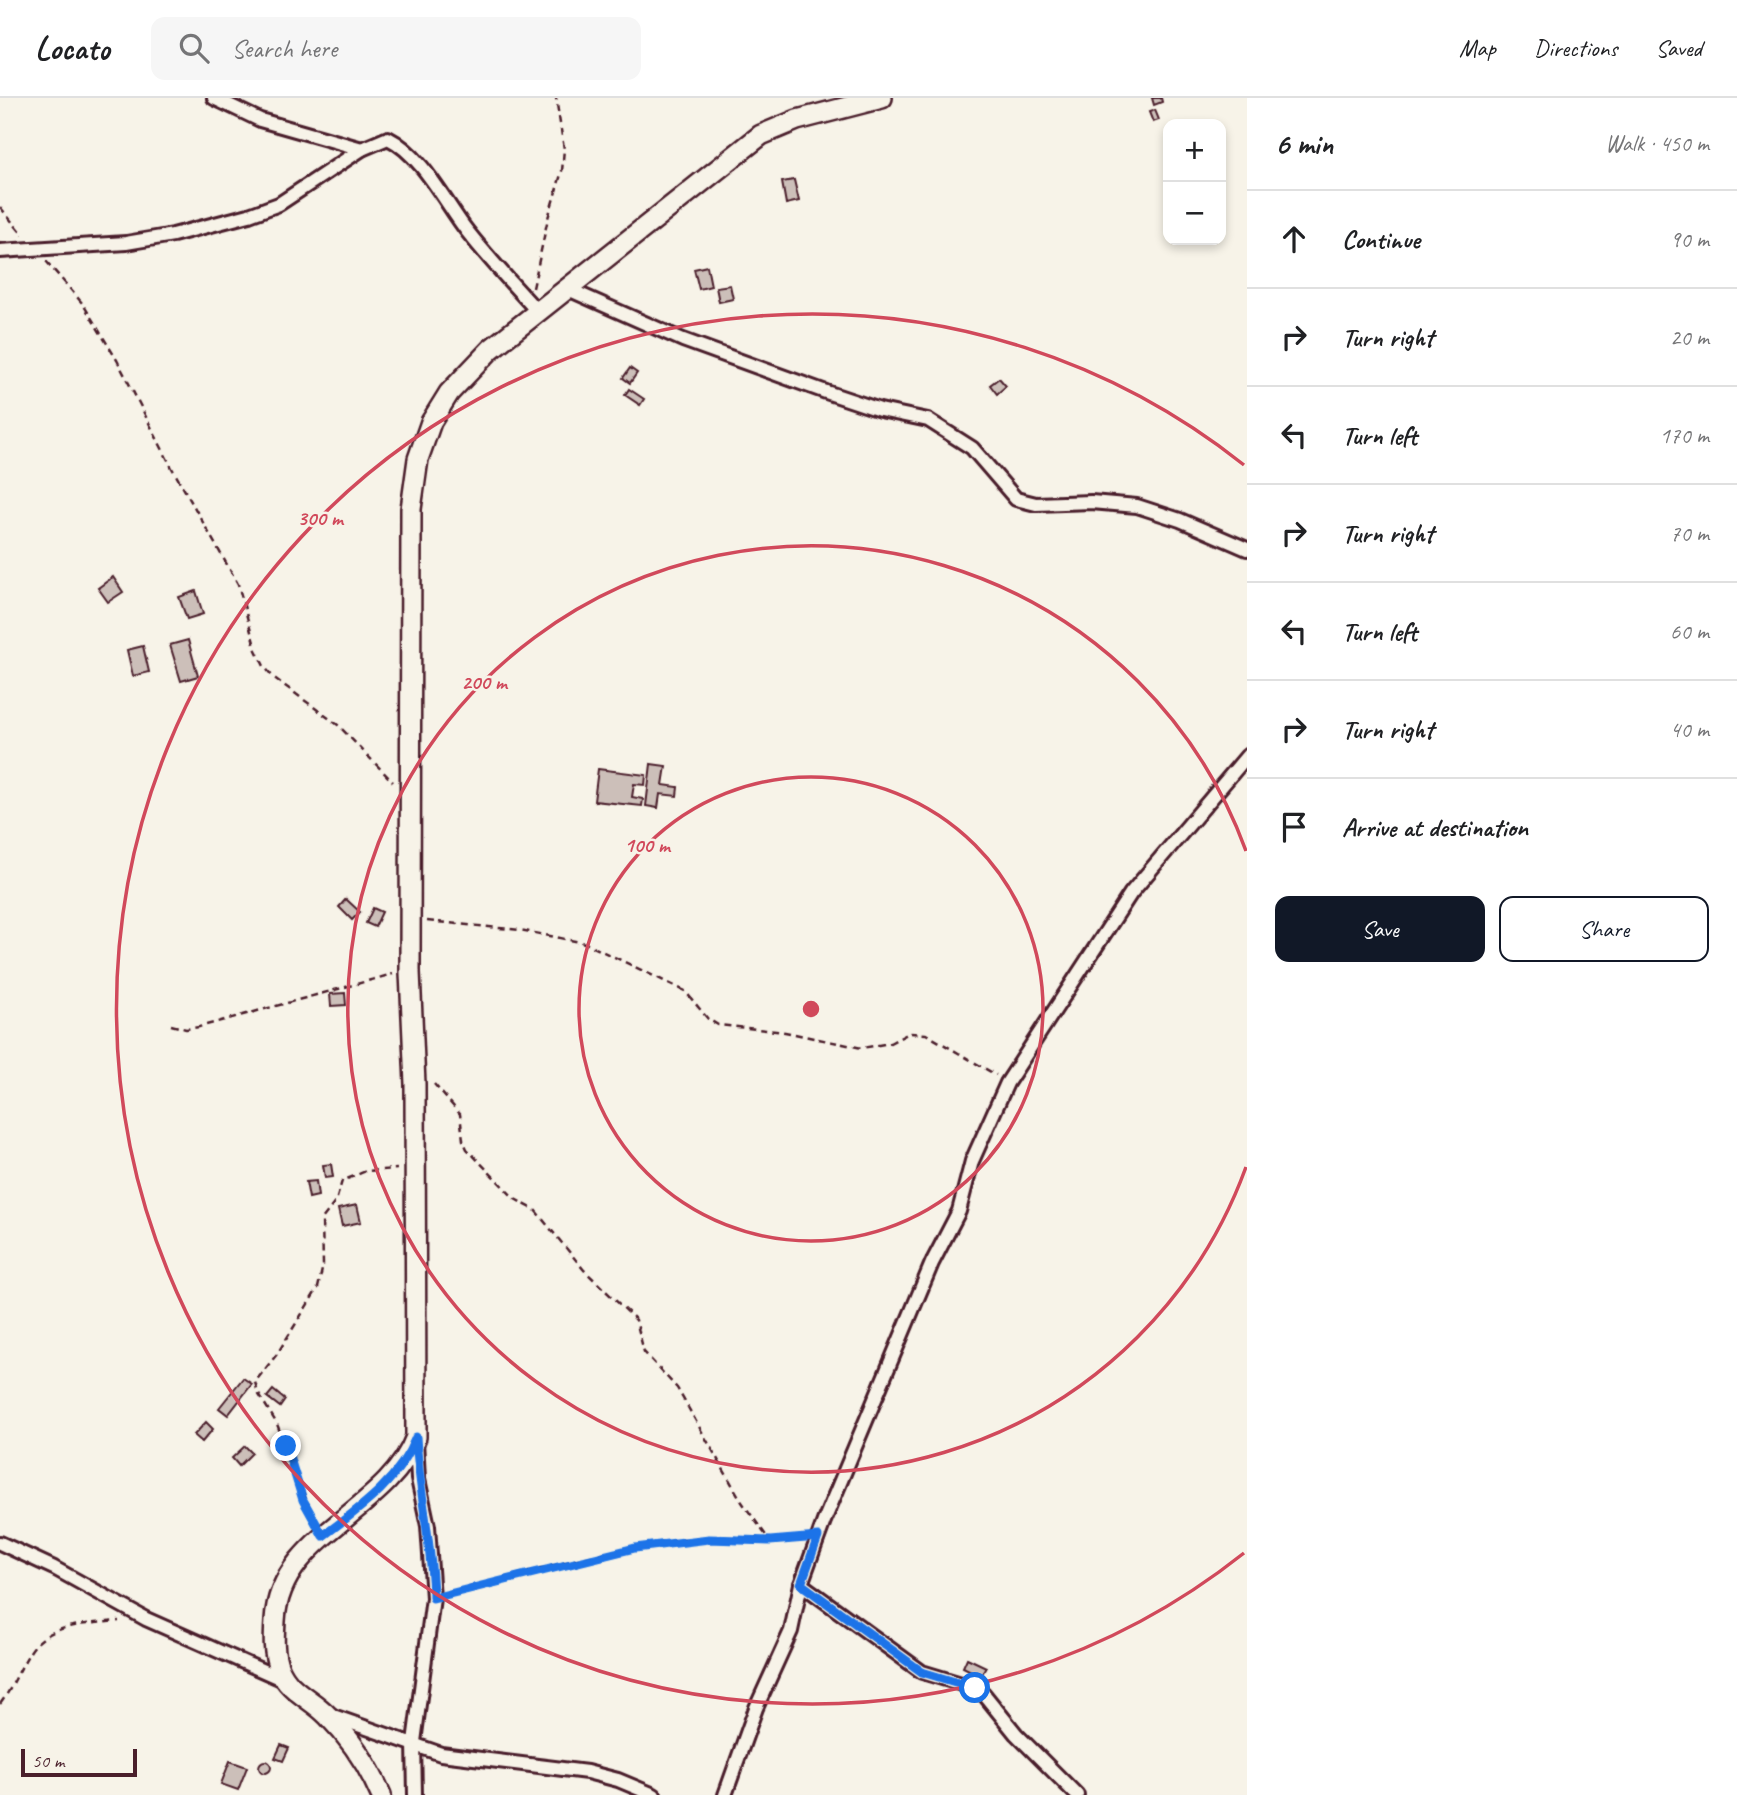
<!DOCTYPE html>
<meta charset="utf-8">
<style>
body{margin:0;font-family:Caveat,sans-serif;background:#f6f6f6;color:#202124}
.controls{position:absolute;right:21px;top:21px;display:grid;overflow:hidden;border-radius:14px;box-shadow:0 4px 10px #0003}
.controls button{width:63px;height:63px;display:grid;place-items:center;padding:0;border:0;border-bottom:2px solid #e0e0e0;background:#fff;color:#202124;font:35px sans-serif}
.scale{position:absolute;left:21px;bottom:18px;width:116px;box-sizing:border-box;padding-left:7px;border:4px solid #4a1f2b;border-top:0;font-size:19px;line-height:24px;white-space:nowrap;color:#4a1f2b;-webkit-text-stroke:5px #f7f3e8;paint-order:stroke}
.stop{position:absolute;width:21px;height:21px;margin:-16px;border:5px solid #1a73e8;border-radius:50%;background:#fff}
.stop.end{background:#1a73e8;border-color:#fff;box-shadow:0 2px 7px #0008}
.list{margin:0;padding:0;list-style:none}
h2{display:flex;justify-content:space-between;align-items:center;height:91px;margin:0;padding:0 28px;font-size:30px}
h2 small{font-size:23px;font-weight:400;color:#757577}
.list li{display:grid;grid-template-columns:46px 1fr auto;gap:21px;align-items:center;box-sizing:border-box;height:98px;padding:0 28px;border-top:2px solid #e0e0e0}
.list b{display:block;font-size:26px;white-space:nowrap}
.list em{font-size:23px;font-style:normal;color:#757577}
.actions{display:flex;gap:14px;padding:21px 28px}
.actions a{flex:1;padding:16px 0;border:2px solid #111827;border-radius:14px;text-align:center;font-size:24px;color:#111827}
.actions .main{background:#111827;color:#fff}
.icon{flex:none;width:38px;height:38px;fill:none;stroke:currentColor;stroke-width:2;stroke-linecap:round;stroke-linejoin:round}
.map{position:relative;flex:none;width:1247px;height:1697px;overflow:hidden}
header{display:flex;align-items:center;gap:42px;box-sizing:border-box;height:98px;padding:0 35px;background:#fff;border-bottom:2px solid #e0e0e0}
header strong{font-size:33px}
nav{display:flex;gap:38px;margin-inline-start:auto;font-size:24px}
.search{width:490px;height:63px;background:#f6f6f6;display:flex;align-items:center;gap:18px;box-sizing:border-box;padding:0 24px;border-radius:14px;color:#757577;font-size:26px}
main{display:flex}
aside{flex:1;background:#fff}
.map>svg:first-child{display:block}
.building{fill:#ccbfb9;stroke:#4a1f2b;stroke-width:2}
.lines{fill:none;stroke-linecap:round;stroke-linejoin:round}
.street-casing{stroke:#4a1f2b;stroke-width:18}
.secondary-casing{stroke:#4a1f2b;stroke-width:24}
.path{stroke:#4a1f2b;stroke-width:2.5;stroke-dasharray:7 5;stroke-linecap:butt}
.street{stroke:#f7f3e8;stroke-width:12}
.secondary{stroke:#f7f3e8;stroke-width:19}
.route{stroke:#1a73e8;stroke-width:9}
.ring{fill:none;stroke:#d1495b;stroke-width:3.5}
.centre{fill:#d1495b;stroke:#f7f3e8;stroke-width:3.5}
.ring-label{font-size:21px;text-anchor:middle;font-weight:bold;fill:#d1495b;stroke:#f7f3e8;stroke-width:5;stroke-linejoin:round;paint-order:stroke}
</style>
<header>
<strong>Locato</strong>
<div class="search"><svg class="icon" aria-label="search" viewBox="0 0 24 24"><circle cx="10" cy="10" r="6"/><path d="M15 15l6 6"/></svg>Search here</div>
<nav><a>Map</a><a>Directions</a><a>Saved</a></nav>
</header>
<main>
<div class="map">
<svg width="1247" height="1697" viewBox="0 0 1247 1697">
<rect width="100%" height="100%" fill="#f7f3e8"/>
<filter id="ink" filterUnits="userSpaceOnUse"><feTurbulence type="fractalNoise" baseFrequency=".0143" numOctaves="2"/><feDisplacementMap in="SourceGraphic" scale="14" xChannelSelector="R" yChannelSelector="G"/><feConvolveMatrix kernelMatrix="1 2 1 2 8 2 1 2 1" color-interpolation-filters="sRGB"/></filter>
<g filter="url(#ink)">
<!-- building -->
<g class="building">
<path d="M1152,0H1161L1162,4L1154,7Z"/>
<path d="M1155,12L1159,22L1153,24L1149,14Z"/>
<path d="M794,82L799,103L786,106L782,84Z"/>
<path d="M707,168L711,188L699,191L694,171Z"/>
<path d="M730,187L733,201L719,204L716,189Z"/>
<path d="M630,270L637,275L630,285L623,280Z"/>
<path d="M999,280L1006,288L997,296L990,287Z"/>
<path d="M629,291L644,301L640,307L625,297Z"/>
<path d="M113,479L123,494L108,504L98,490Z"/>
<path d="M196,493L203,516L187,521L179,499Z"/>
<path d="M188,542L198,578L181,583L170,547Z"/>
<path d="M143,548L149,574L133,578L127,552Z"/>
<path d="M651,666L666,668L663,687L678,689L677,698L660,696L658,710L646,708Z"/>
<path d="M598,671L646,677L645,687L634,686L632,699L643,701L642,708L594,703Z"/>
<path d="M346,801L360,814L352,822L339,809Z"/>
<path d="M373,810L382,814L375,829L366,825Z"/>
<path d="M345,895L346,907L331,908L330,896Z"/>
<path d="M331,1066L333,1079L325,1080L323,1067Z"/>
<path d="M316,1083L318,1098L309,1100L306,1084Z"/>
<path d="M357,1107L361,1124L342,1128L338,1111Z"/>
<path d="M243,1280L252,1286L228,1317L219,1310Z"/>
<path d="M273,1292L285,1302L280,1309L267,1299Z"/>
<path d="M206,1324L213,1331L202,1344L194,1337Z"/>
<path d="M245,1348L252,1355L239,1368L232,1360Z"/>
<path d="M967,1560L986,1569L981,1578L963,1569Z"/>
<path d="M281,1647L289,1650L283,1663L275,1660Z"/>
<circle cx="265" cy="1669" r="6"/>
<path d="M230,1663L247,1669L238,1692L221,1686Z"/>
</g>
<g class="lines">
<!-- street casing -->
<g class="street-casing">
<g id="street">
<path d="M214,0L260,22L362,51"/>
<path d="M0,153L126,145L173,137L249,117L279,106L362,51L388,40C422,57 444,103 467,133C489,161 514,188 538,214"/>
<path d="M568,191L683,242L826,294L880,312L928,322L972,350L1016,401L1036,406L1091,404L1137,408L1180,422L1247,451"/>
<path d="M0,1445L54,1470L146,1521L286,1583"/>
<path d="M801,1486L922,1574L975,1590L983,1595L1016,1636L1077,1697"/>
<path d="M330,1617L441,1656L587,1674L618,1682L654,1697"/>
<path d="M415,1697L414,1644L433,1500L428,1428L418,1381L416,1342"/>
<path d="M725,1697L756,1610L791,1533L801,1486L824,1423L932,1165L959,1113L972,1063L1007,985L1131,795L1247,658"/>
</g>
</g>
<!-- secondary casing -->
<g class="secondary-casing">
<path id="secondary" d="M381,1697C369,1669 350,1640 328,1618C311,1600 289,1594 279,1570C273,1555 274,1539 275,1523C279,1436 388,1415 416,1339L415,986L410,874L411,411L418,361L431,324L449,295L491,251L761,37L797,22L882,0"/>
</g>
<!-- path -->
<g class="path">
<path d="M0,109L23,137"/>
<path d="M46,163L83,206L117,262L172,370L238,486L256,552L264,568L273,579L338,627L393,684"/>
<path d="M533,190L548,120L562,73L564,51L556,0"/>
<path d="M427,823L520,832L585,845L685,893L708,921L718,927L785,934L862,950L890,945L909,935L926,936L996,977"/>
<path d="M171,927L186,931L199,929L393,876"/>
<path d="M434,986L460,1016L463,1042L467,1051L515,1101L535,1112L584,1172L636,1222L644,1254L677,1290L742,1404L770,1443"/>
<path d="M314,1423L277,1326L258,1295L255,1284L277,1256L318,1190L323,1167L322,1121L336,1103L342,1083L366,1073L397,1071"/>
<path d="M446,1496C525,1476 605,1451 686,1442C725,1438 765,1443 804,1440"/>
<path d="M0,1606C13,1589 19,1571 30,1554C48,1525 88,1526 119,1523"/>
</g>
<!-- street -->
<use href="#street" class="street"/>
<!-- secondary -->
<use href="#secondary" class="secondary"/>
</g>
</g>
<g class="lines" filter="url(#ink)">
<!-- route -->
<path class="route" d="M286,1348L303,1402L323,1438C360,1410 399,1383 416,1339C419,1393 432,1445 433,1500L635,1450L709,1441L770,1443L818,1439L801,1486L922,1574L975,1590"/>
</g>
<!-- distance rings -->
<g class="ring">
<circle cx="811" cy="911" r="232"/>
<path d="M1246 1069A463 463 0 1 1 1246 753"/>
<path d="M1244 1455A695 695 0 1 1 1244 367"/>
</g>
<circle cx="811" cy="911" r="10" class="centre"/>
<g class="ring-label">
<text x="320" y="427">300 m</text>
<text x="484" y="591">200 m</text>
<text x="647" y="754">100 m</text>
</g>
</svg>
<div class="controls">
<button>+</button>
<button>−</button>
</div>
<div class="scale">50 m</div>
<div class="stop" style="left:975px;top:1590px"></div>
<div class="stop end" style="left:286px;top:1348px"></div>
</div>
<aside>
<h2>6 min<small>Walk · 450 m</small></h2>
<ul class="list">
<li><svg class="icon" aria-label="ahead" viewBox="0 0 24 24"><path d="M12 20V5M6 11l6-6 6 6"/></svg><div><b>Continue</b></div><em>90 m</em></li>
<li><svg class="icon" aria-label="right" viewBox="0 0 24 24"><path d="M7 20v-9h11M14 6l5 5-5 5"/></svg><div><b>Turn right</b></div><em>20 m</em></li>
<li><svg class="icon" aria-label="left" viewBox="0 0 24 24"><path d="M17 20v-9H6M10 6l-5 5 5 5"/></svg><div><b>Turn left</b></div><em>170 m</em></li>
<li><svg class="icon" aria-label="right" viewBox="0 0 24 24"><path d="M7 20v-9h11M14 6l5 5-5 5"/></svg><div><b>Turn right</b></div><em>70 m</em></li>
<li><svg class="icon" aria-label="left" viewBox="0 0 24 24"><path d="M17 20v-9H6M10 6l-5 5 5 5"/></svg><div><b>Turn left</b></div><em>60 m</em></li>
<li><svg class="icon" aria-label="right" viewBox="0 0 24 24"><path d="M7 20v-9h11M14 6l5 5-5 5"/></svg><div><b>Turn right</b></div><em>40 m</em></li>
<li><svg class="icon" aria-label="arrive" viewBox="0 0 24 24"><path d="M6 21V4h12l-3 4 3 4H6"/></svg><div><b>Arrive at destination</b></div></li>
</ul>
<div class="actions"><a class="main">Save</a><a>Share</a></div>
</aside>
</main>
